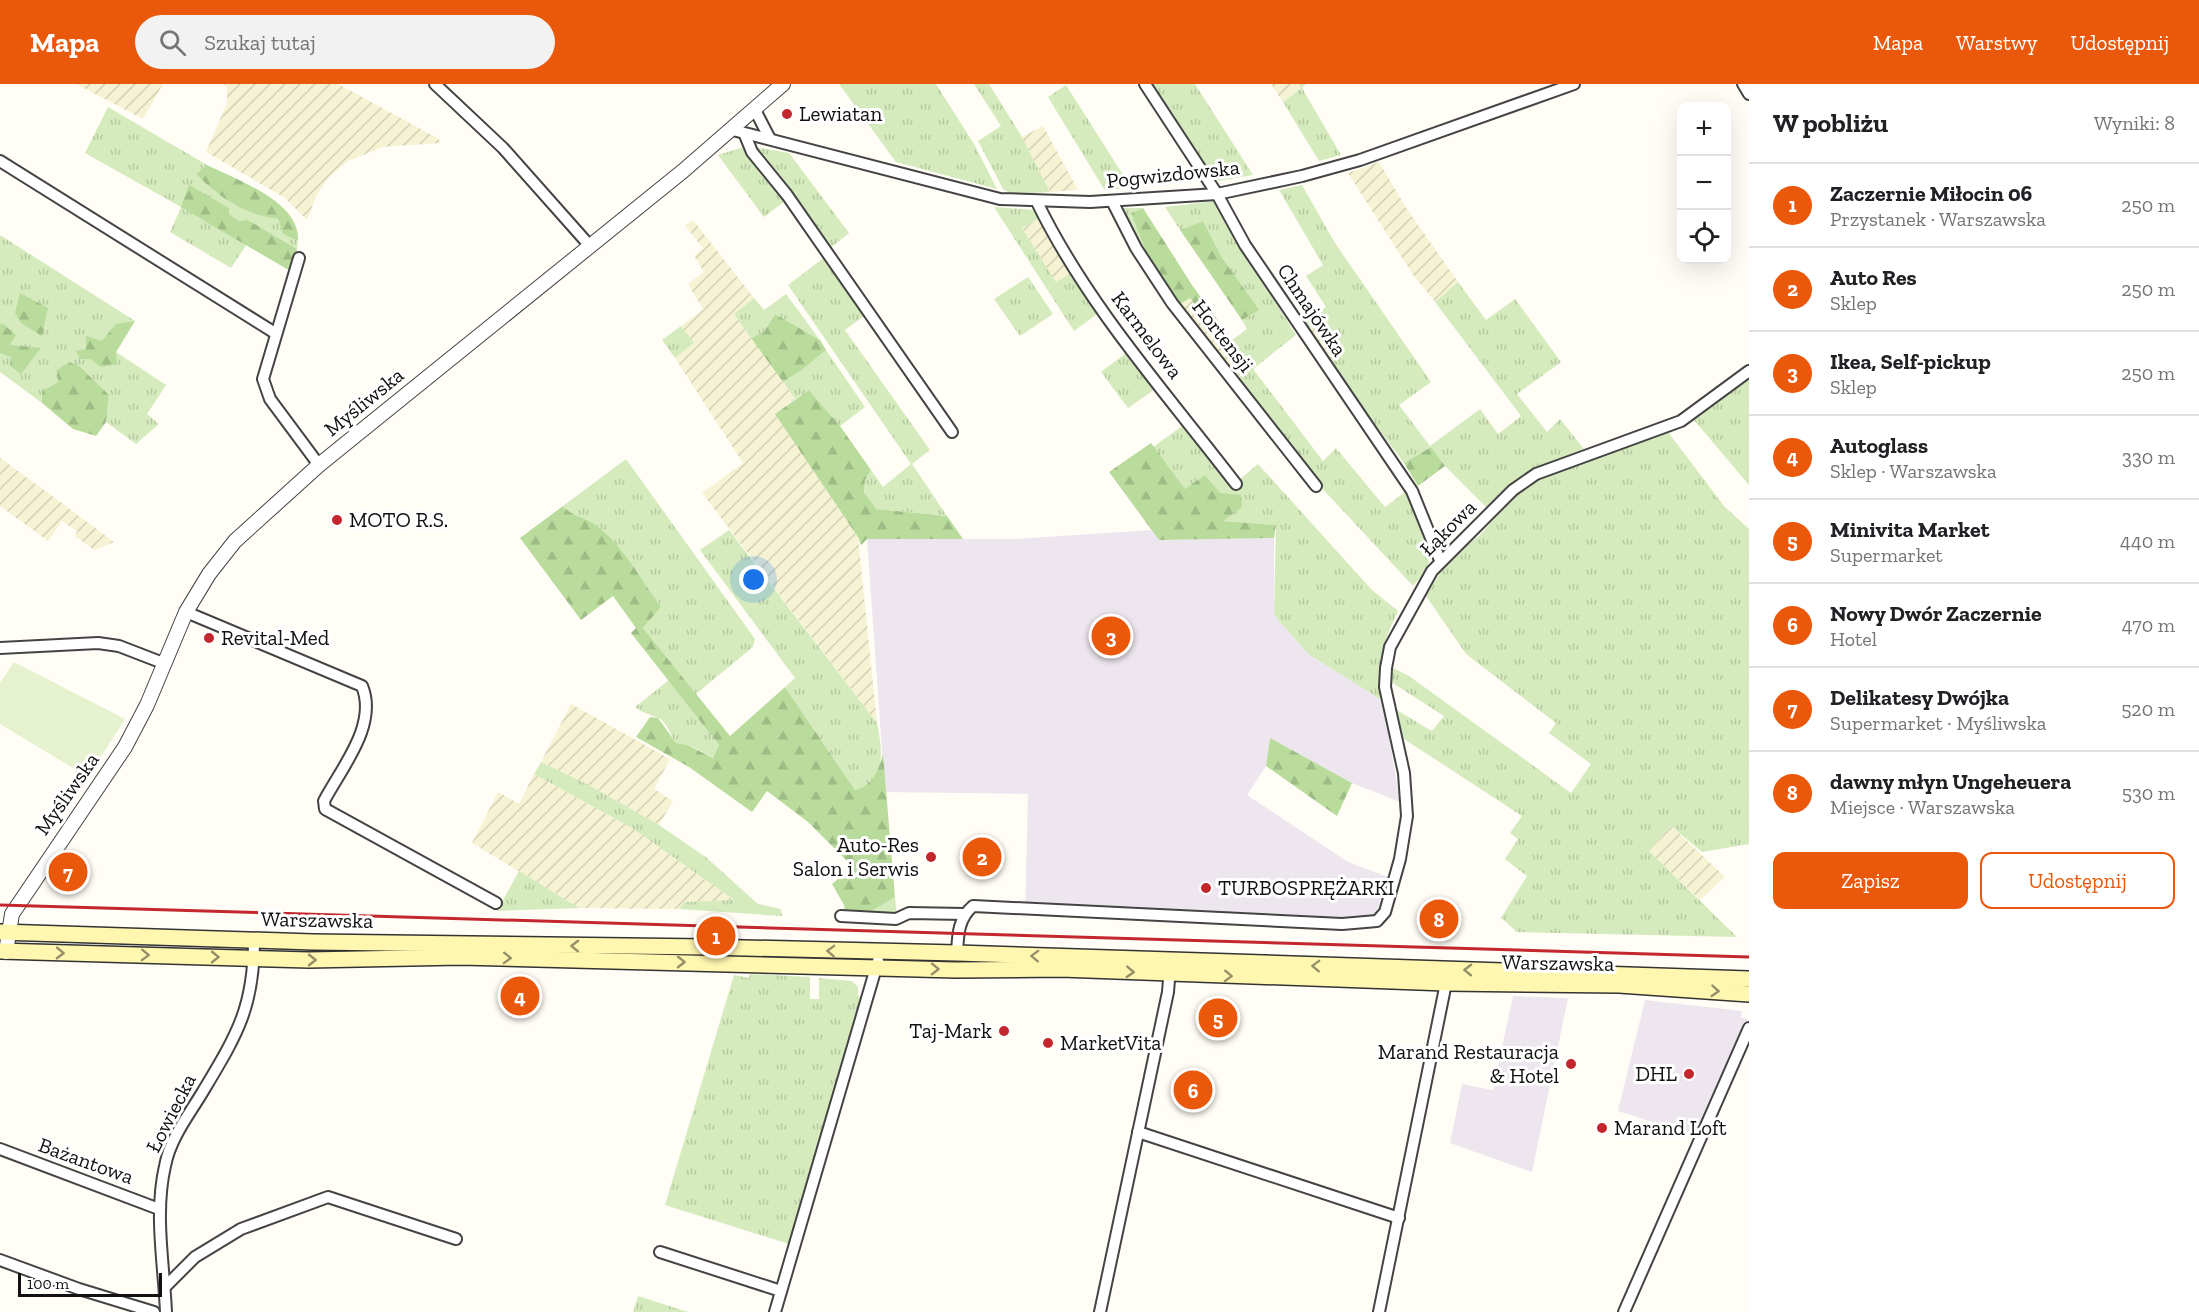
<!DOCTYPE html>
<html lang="pl">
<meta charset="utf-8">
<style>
body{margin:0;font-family:"Zilla Slab",serif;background:#f2f2f2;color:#202124}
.controls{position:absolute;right:18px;top:18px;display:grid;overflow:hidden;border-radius:12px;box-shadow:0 6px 24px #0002}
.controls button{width:54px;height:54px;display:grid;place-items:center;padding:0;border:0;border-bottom:2px solid #e0e0e0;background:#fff;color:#202124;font:30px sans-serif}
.scale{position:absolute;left:18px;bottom:15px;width:144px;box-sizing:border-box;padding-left:6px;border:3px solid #111;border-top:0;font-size:16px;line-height:21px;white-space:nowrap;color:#111;-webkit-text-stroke:4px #fff;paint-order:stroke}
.you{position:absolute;left:754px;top:496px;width:21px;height:21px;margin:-15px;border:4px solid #fff;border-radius:50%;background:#1a73e8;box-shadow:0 0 0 9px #1a73e833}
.badge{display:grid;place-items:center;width:39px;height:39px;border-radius:50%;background:#ea580c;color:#fff;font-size:20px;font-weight:700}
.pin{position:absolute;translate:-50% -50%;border:3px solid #fff;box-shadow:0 2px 6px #0006}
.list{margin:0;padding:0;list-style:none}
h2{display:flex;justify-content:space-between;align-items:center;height:78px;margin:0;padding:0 24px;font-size:26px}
h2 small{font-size:20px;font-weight:400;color:#757577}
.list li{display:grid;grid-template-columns:39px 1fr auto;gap:18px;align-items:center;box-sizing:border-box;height:84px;padding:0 24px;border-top:2px solid #e0e0e0}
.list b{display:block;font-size:22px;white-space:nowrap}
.list p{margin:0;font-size:20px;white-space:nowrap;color:#757577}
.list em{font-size:20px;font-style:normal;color:#757577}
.actions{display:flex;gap:12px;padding:18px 24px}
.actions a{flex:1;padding:14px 0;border:2px solid #ea580c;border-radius:12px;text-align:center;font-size:21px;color:#ea580c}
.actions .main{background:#ea580c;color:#fff}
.icon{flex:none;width:33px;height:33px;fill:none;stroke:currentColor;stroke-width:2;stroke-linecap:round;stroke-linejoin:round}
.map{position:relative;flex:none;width:1749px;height:1228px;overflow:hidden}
header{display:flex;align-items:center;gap:36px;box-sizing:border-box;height:84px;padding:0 30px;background:#ea580c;color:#fff}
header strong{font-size:28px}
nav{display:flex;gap:33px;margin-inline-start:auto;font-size:21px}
.search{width:420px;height:54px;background:#f2f2f2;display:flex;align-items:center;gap:15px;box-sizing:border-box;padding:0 21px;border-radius:33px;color:#757577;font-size:22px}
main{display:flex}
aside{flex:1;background:#fff}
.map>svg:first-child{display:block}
.industrial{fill:#eee6ef}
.farmland{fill:url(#farmland-furrows)}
.grass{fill:url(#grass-tufts)}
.forest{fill:url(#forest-firs)}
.pitch{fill:#e6f2cf}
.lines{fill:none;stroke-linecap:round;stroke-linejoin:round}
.minor-casing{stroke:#444;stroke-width:14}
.tertiary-casing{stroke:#444;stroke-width:16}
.secondary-casing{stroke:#333;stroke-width:18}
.minor{stroke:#fff;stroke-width:10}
.tertiary{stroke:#fff;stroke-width:14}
.secondary{stroke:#fff6b0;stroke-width:15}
.rail{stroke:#c4262e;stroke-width:3}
.oneway{stroke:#948f68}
.poi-dot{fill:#c4262e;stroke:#fff;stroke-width:2}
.labels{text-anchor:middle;stroke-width:6;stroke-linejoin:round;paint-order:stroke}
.poi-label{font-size:21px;fill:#111;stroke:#fff;text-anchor:start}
.street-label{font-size:21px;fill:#111;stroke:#fff}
</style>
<header>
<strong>Mapa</strong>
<div class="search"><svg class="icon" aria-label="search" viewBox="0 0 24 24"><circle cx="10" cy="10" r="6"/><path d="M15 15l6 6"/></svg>Szukaj tutaj</div>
<nav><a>Mapa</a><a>Warstwy</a><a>Udostępnij</a></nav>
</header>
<main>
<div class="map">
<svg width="1749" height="1228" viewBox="0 0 1749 1228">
<defs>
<pattern id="farmland-furrows" width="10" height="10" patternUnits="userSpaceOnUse" patternTransform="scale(1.5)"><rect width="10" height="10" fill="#f6f3d4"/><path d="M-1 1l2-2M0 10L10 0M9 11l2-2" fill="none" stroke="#d2cfb5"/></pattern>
<pattern id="grass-tufts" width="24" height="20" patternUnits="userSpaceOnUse" patternTransform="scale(1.5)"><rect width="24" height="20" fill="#d5ebbd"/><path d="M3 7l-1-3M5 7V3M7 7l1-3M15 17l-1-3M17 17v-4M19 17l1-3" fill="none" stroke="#b6c8a1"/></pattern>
<pattern id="forest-firs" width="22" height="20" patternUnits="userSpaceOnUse" patternTransform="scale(1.5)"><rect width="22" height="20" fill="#b9dc9c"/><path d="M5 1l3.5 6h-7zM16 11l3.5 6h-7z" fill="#9ebc85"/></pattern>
</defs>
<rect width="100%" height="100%" fill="#fffdf5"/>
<!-- industrial -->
<g class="industrial">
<path d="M1152,446L1159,456L1274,454V531L1308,570L1380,615L1388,647L1400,718L1352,699L1270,654L1266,682L1247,711L1348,778L1388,793L1378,824L1364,846L1025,831L1028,710L885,708L867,455H1016Z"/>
<path d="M1513,912L1568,914L1532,1088L1450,1059L1462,1000L1493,1006Z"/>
<path d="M1645,916L1742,927L1741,934L1748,935L1696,1052L1618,1027Z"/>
</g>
<!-- farmland -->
<g class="farmland">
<path d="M76,0H163L143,35Z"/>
<path d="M224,0H338L439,55L440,59L383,63L348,77L330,92L317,110L307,136L285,114L206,68L227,19V4Z"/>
<path d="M1271,0H1299L1301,3L1283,18Z"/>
<path d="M1043,42L1078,106L1050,108L1022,53Z"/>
<path d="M1379,78L1407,125L1458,198L1435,218L1413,191L1348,89Z"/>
<path d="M1040,134L1074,188L1056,199L1022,144Z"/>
<path d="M693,136L754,214L734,230L795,315L775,330L858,453L877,639L702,409L743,379L675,274L693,259L681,242L703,225L688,200L704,188L694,172L703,164L685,142Z"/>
<path d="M1190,214L1243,288L1236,295L1180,220Z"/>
<path d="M1317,238L1340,271L1329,279L1307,245Z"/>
<path d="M0,374L55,414L114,458L94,466L75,452L77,447L62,437L48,457L0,422Z"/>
<path d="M571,620L670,675L654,705L673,717L659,741L589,701L541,678Z"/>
<path d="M534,690L632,744L735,817L684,818L679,825L579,824L472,759L498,708L519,720Z"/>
<path d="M1671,742L1725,793L1700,816L1649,767Z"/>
</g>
<!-- grass -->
<g class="grass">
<path d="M839,0H936L974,60L997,105L896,78Z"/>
<path d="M974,0H989L1022,53L1050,108L1011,110L1003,105L978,57L1001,42Z"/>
<path d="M1148,0H1195L1253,91L1218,97L1202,82Z"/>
<path d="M1299,0H1306L1302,4L1341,71L1319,77L1283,18L1301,4Z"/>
<path d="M1066,1L1132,105H1104L1048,13Z"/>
<path d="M108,23L207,81L196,90C218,113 247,131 278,135L283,150L298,157L297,165L248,136L239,137L229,130L182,123L247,160L231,184L170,148L181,123L85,69Z"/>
<path d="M744,63L785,117L764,133L718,71Z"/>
<path d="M754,63L789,69L849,149L829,165Z"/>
<path d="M1302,101L1335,159L1431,298L1399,321L1430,362L1480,325L1498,350L1521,332L1435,218L1458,198L1486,236L1515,215L1561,278L1517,310L1547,348L1560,335L1584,365C1539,380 1521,392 1487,424L1445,382L1431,363L1404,379L1329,279L1340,271L1317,238L1307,245L1302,239L1326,223L1306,192L1323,181L1279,106Z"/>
<path d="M1216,117L1224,137L1296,251L1253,285L1323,377L1336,364L1385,423L1405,408C1417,425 1436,461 1427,483C1424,489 1418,496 1413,502L1319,401L1236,295L1252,285L1232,256L1247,245L1242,236L1258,226L1221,172L1203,137L1180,146L1165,123Z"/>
<path d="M994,123L1036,126L1040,134L1022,144L1056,198L1074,188L1100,228L1074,247Z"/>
<path d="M1120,124H1143L1131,129L1150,179Z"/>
<path d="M0,151L135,237L116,268L166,301L147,330L159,340L136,360L106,338L109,311L58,298L42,307V319L0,288Z"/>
<path d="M825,173L867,230L845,246L930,366L912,380L947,432L876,425L864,408L865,396L871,386L883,403L911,380L788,201Z"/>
<path d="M1028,193L1053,230L1020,252L994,215Z"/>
<path d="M786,210L820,256L775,230L764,248L751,254L734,230L754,214L764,226Z"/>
<path d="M681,242L694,259L675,274L662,256Z"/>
<path d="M826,266L865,323L840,342L809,306L795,315L783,298L802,286Z"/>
<path d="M1129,267L1157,304L1128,324L1101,288Z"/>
<path d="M1747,294L1749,296V401L1693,335Z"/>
<path d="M1185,340L1234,405L1239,396L1258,380L1372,506L1398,527C1381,563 1378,575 1380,615L1308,570L1274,531L1276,441L1222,437L1220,409L1185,405L1153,363Z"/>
<path d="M1668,348L1724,422L1749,445V760L1702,768L1671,742L1649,767L1737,853L1517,848L1501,834L1527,792L1505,775L1518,755L1510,749L1522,732L1404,655L1395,625L1432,647L1444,632L1391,598V583L1409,592L1571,709L1591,680L1549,649L1556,639L1466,570L1426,512L1449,474L1479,452L1521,405L1552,386Z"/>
<path d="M626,375L755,555L753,563L696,610L643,544L661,523C641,496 620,457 591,438C581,432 572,432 563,422Z"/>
<path d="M729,446L877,639C882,664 888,699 855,706L785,603L795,594L700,466Z"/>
<path d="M669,596L719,661L714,674L689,661L676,659C671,652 666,636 658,634C649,630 643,629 635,623Z"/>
<path d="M541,678L589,701L659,741L707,774L758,820L781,825L782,832L679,825L684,818L734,816L632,744L534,690Z"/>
<path d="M519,787L579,824L497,827Z"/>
<path d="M895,813L897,833L865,831Z"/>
<path d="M750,890L810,893V915H819V894L852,897L858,903V912L863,914L791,1160H789L665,1121L734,891L749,894Z"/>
<path d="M638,1212L688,1228H633Z"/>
</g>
<!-- forest -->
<g class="forest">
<path d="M207,81C237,96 301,118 298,157L283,150L278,135C246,131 218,113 196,90Z"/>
<path d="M189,101L229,124V130L239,137L248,136L297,165L292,188L181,123Z"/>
<path d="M1143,124L1192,201L1253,285L1243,288L1190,214L1180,220L1150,179L1131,129Z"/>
<path d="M1203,137L1221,172L1259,226L1242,236L1180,146Z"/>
<path d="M20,209L48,224L42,252L21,239L15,229Z"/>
<path d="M775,230L820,256L826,266L802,286L783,298L751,254L764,248Z"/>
<path d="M135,237L116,268L117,280L101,283L90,275H80L76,267L86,265V252L102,257L116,240Z"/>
<path d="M0,240H3L16,251L10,261L41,264L21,290L10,282L11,273L0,269Z"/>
<path d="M69,278L79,282L109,311L106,338L96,352L73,345L42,319V307L58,298L57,286Z"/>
<path d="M809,306L840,342L871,386L865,396L864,408L876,425L947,432L963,455H867L861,461L858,453L775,330Z"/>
<path d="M1151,359L1185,405L1205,391L1220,409L1241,411L1242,423L1223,437L1276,441L1274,454L1159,456L1109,388Z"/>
<path d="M1431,363L1445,382L1418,402L1404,379Z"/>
<path d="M563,422C572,432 581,432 591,438C621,457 641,496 661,523L643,544L730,652L785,603L855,706C873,702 878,687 883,670L895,813L865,831L845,828L844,821L832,800L853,783L808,738L767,707L752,728L689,683L636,653L650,633L658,634L676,659L688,661L713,674L719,661L631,549L636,544L613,512L581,536L520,454Z"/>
<path d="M1270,654L1352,699L1337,732L1266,682Z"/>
</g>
<!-- pitch -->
<path class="pitch" d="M14,578L125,635L88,693L0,640V599Z"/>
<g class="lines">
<!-- minor casing -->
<g class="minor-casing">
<g id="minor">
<path d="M435,0L503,64L590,162"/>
<path d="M1145,0L1217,110L1245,161L1412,407L1440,476"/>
<path d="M1743,0L1749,10"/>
<path d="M755,26L769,53"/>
<path d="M733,46L1000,115L1090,118L1217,110L1302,92L1360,76L1574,0"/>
<path d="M745,51L752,68L787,111L952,348"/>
<path d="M0,77L275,249"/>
<path d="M1112,117L1136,164L1172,219L1316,402"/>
<path d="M1037,118C1087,221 1167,310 1236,400"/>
<path d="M299,174L263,295L270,315L319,381"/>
<path d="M186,528L362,602C378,641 342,683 324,717L325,725L496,819"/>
<path d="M0,564L98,559L119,562L163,579"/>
<path d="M841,832L896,835L909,829L964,830"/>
<path d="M957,869C958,851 958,835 973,822L1342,840L1377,837L1385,828L1400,775L1407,732L1404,689L1385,603L1386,584L1390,563L1432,487L1513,406L1536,390L1681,337L1749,287"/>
<path d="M1138,1048L1399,1134"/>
<path d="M0,1065L159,1125"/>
<path d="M660,1168L781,1207"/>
<path d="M0,1176L79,1205L154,1228"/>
<path d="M165,1203L195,1173L241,1145L328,1113L456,1155"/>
<path d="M166,1228C164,1180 154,1130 165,1082C170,1055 188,1032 202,1009C236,952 254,925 254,856"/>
<path d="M775,1228L878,877"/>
<path d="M1100,1228L1168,908L1170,883"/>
<path d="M1379,1228L1446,899"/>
<path d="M1624,1228L1749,944"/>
</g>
</g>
<!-- tertiary casing -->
<g class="tertiary-casing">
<path id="tertiary" d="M6,868L12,830L125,663L147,621L186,528L209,490L235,457L319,381L683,87L783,0"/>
</g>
<!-- secondary casing -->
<g class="secondary-casing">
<g id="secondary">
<path d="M0,848L313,858L706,863L957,869L1749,895"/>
<path d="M0,867L309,876L461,873L956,886L1061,885L1446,899L1619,901L1749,910"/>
</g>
</g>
<!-- minor -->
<use href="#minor" class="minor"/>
<!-- tertiary -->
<use href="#tertiary" class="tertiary"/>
<!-- secondary -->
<use href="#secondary" class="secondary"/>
<!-- rail -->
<path class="rail" d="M0,821L1749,873"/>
</g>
<!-- one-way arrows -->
<defs><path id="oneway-chevron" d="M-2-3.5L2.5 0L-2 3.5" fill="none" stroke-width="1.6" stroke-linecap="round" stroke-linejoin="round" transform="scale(1.5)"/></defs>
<g class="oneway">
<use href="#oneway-chevron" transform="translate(575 862) rotate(-179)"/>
<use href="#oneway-chevron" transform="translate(831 867) rotate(-178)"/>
<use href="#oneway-chevron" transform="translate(60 869) rotate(1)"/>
<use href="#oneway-chevron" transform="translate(145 871) rotate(2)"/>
<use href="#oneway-chevron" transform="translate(1035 872) rotate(-178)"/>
<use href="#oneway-chevron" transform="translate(215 873) rotate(1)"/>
<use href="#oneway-chevron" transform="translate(507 874) rotate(2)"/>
<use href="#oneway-chevron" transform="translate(312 876)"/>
<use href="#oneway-chevron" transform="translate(681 878) rotate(1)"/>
<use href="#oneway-chevron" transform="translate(1316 882) rotate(-178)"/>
<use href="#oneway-chevron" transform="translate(935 885) rotate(1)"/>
<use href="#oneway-chevron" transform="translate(1468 886) rotate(-179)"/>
<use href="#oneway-chevron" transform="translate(1130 888) rotate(3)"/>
<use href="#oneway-chevron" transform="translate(1228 892) rotate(2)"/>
<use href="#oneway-chevron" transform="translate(1715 907) rotate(4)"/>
</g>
<!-- markers -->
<g class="poi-dot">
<circle cx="787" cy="30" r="6"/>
<circle cx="337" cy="436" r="6"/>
<circle cx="209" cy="554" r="6"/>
<circle cx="931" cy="773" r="6"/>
<circle cx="1206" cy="804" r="6"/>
<circle cx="1004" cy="947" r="6"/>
<circle cx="1048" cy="959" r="6"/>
<circle cx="1571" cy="980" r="6"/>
<circle cx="1689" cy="990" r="6"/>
<circle cx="1602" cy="1044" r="6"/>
</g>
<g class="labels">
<!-- poi labels -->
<g class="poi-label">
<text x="799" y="37">Lewiatan</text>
<text x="349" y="443">MOTO R.S.</text>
<text x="221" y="561">Revital-Med</text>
<text x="919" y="768" text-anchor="end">Auto-Res<tspan x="919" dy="24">Salon i Serwis</tspan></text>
<text x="1218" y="811">TURBOSPRĘŻARKI</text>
<text x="992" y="954" text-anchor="end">Taj-Mark</text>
<text x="1060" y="966">MarketVita</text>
<text x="1559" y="975" text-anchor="end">Marand Restauracja<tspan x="1559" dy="24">&amp; Hotel</tspan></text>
<text x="1677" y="997" text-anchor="end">DHL</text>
<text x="1614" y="1051">Marand Loft</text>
</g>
<!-- street labels -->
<g class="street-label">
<text transform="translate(1173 90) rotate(-6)" y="7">Pogwizdowska</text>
<text transform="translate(1312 226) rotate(56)" y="7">Chmajówka</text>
<text transform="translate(1147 251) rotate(53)" y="7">Karmelowa</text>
<text transform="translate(1223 252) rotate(52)" y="7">Hortensji</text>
<text transform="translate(364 318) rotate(-39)" y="7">Myśliwska</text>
<text transform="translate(1448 444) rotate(-45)" y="7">Łąkowa</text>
<text transform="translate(67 710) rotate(-55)" y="7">Myśliwska</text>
<text transform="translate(317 836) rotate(1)" y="7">Warszawska</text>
<text transform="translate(1558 879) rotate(1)" y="7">Warszawska</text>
<text transform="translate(171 1029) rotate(-63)" y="7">Łowiecka</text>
<text transform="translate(86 1077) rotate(20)" y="7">Bażantowa</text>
</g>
</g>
</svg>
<div class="controls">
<button>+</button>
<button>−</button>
<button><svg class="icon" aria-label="locate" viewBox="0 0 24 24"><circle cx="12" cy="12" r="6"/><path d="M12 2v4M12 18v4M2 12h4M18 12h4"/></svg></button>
</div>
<div class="scale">100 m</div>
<div class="you"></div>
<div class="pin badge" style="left:716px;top:852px">1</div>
<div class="pin badge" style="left:982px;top:773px">2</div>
<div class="pin badge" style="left:1111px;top:552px">3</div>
<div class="pin badge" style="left:520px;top:912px">4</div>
<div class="pin badge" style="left:1218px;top:934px">5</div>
<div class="pin badge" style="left:1193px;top:1006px">6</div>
<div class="pin badge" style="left:68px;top:788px">7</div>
<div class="pin badge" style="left:1439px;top:835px">8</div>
</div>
<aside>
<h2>W pobliżu<small>Wyniki: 8</small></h2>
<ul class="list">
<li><span class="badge">1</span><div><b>Zaczernie Miłocin 06</b><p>Przystanek · Warszawska</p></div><em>250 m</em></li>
<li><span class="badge">2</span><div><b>Auto Res</b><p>Sklep</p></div><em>250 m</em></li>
<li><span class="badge">3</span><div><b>Ikea, Self-pickup</b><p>Sklep</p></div><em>250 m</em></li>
<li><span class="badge">4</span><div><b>Autoglass</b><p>Sklep · Warszawska</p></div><em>330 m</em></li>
<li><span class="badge">5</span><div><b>Minivita Market</b><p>Supermarket</p></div><em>440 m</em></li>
<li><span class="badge">6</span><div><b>Nowy Dwór Zaczernie</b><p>Hotel</p></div><em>470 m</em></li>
<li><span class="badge">7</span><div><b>Delikatesy Dwójka</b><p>Supermarket · Myśliwska</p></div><em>520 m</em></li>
<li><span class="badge">8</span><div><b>dawny młyn Ungeheuera</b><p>Miejsce · Warszawska</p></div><em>530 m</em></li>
</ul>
<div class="actions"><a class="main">Zapisz</a><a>Udostępnij</a></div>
</aside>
</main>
